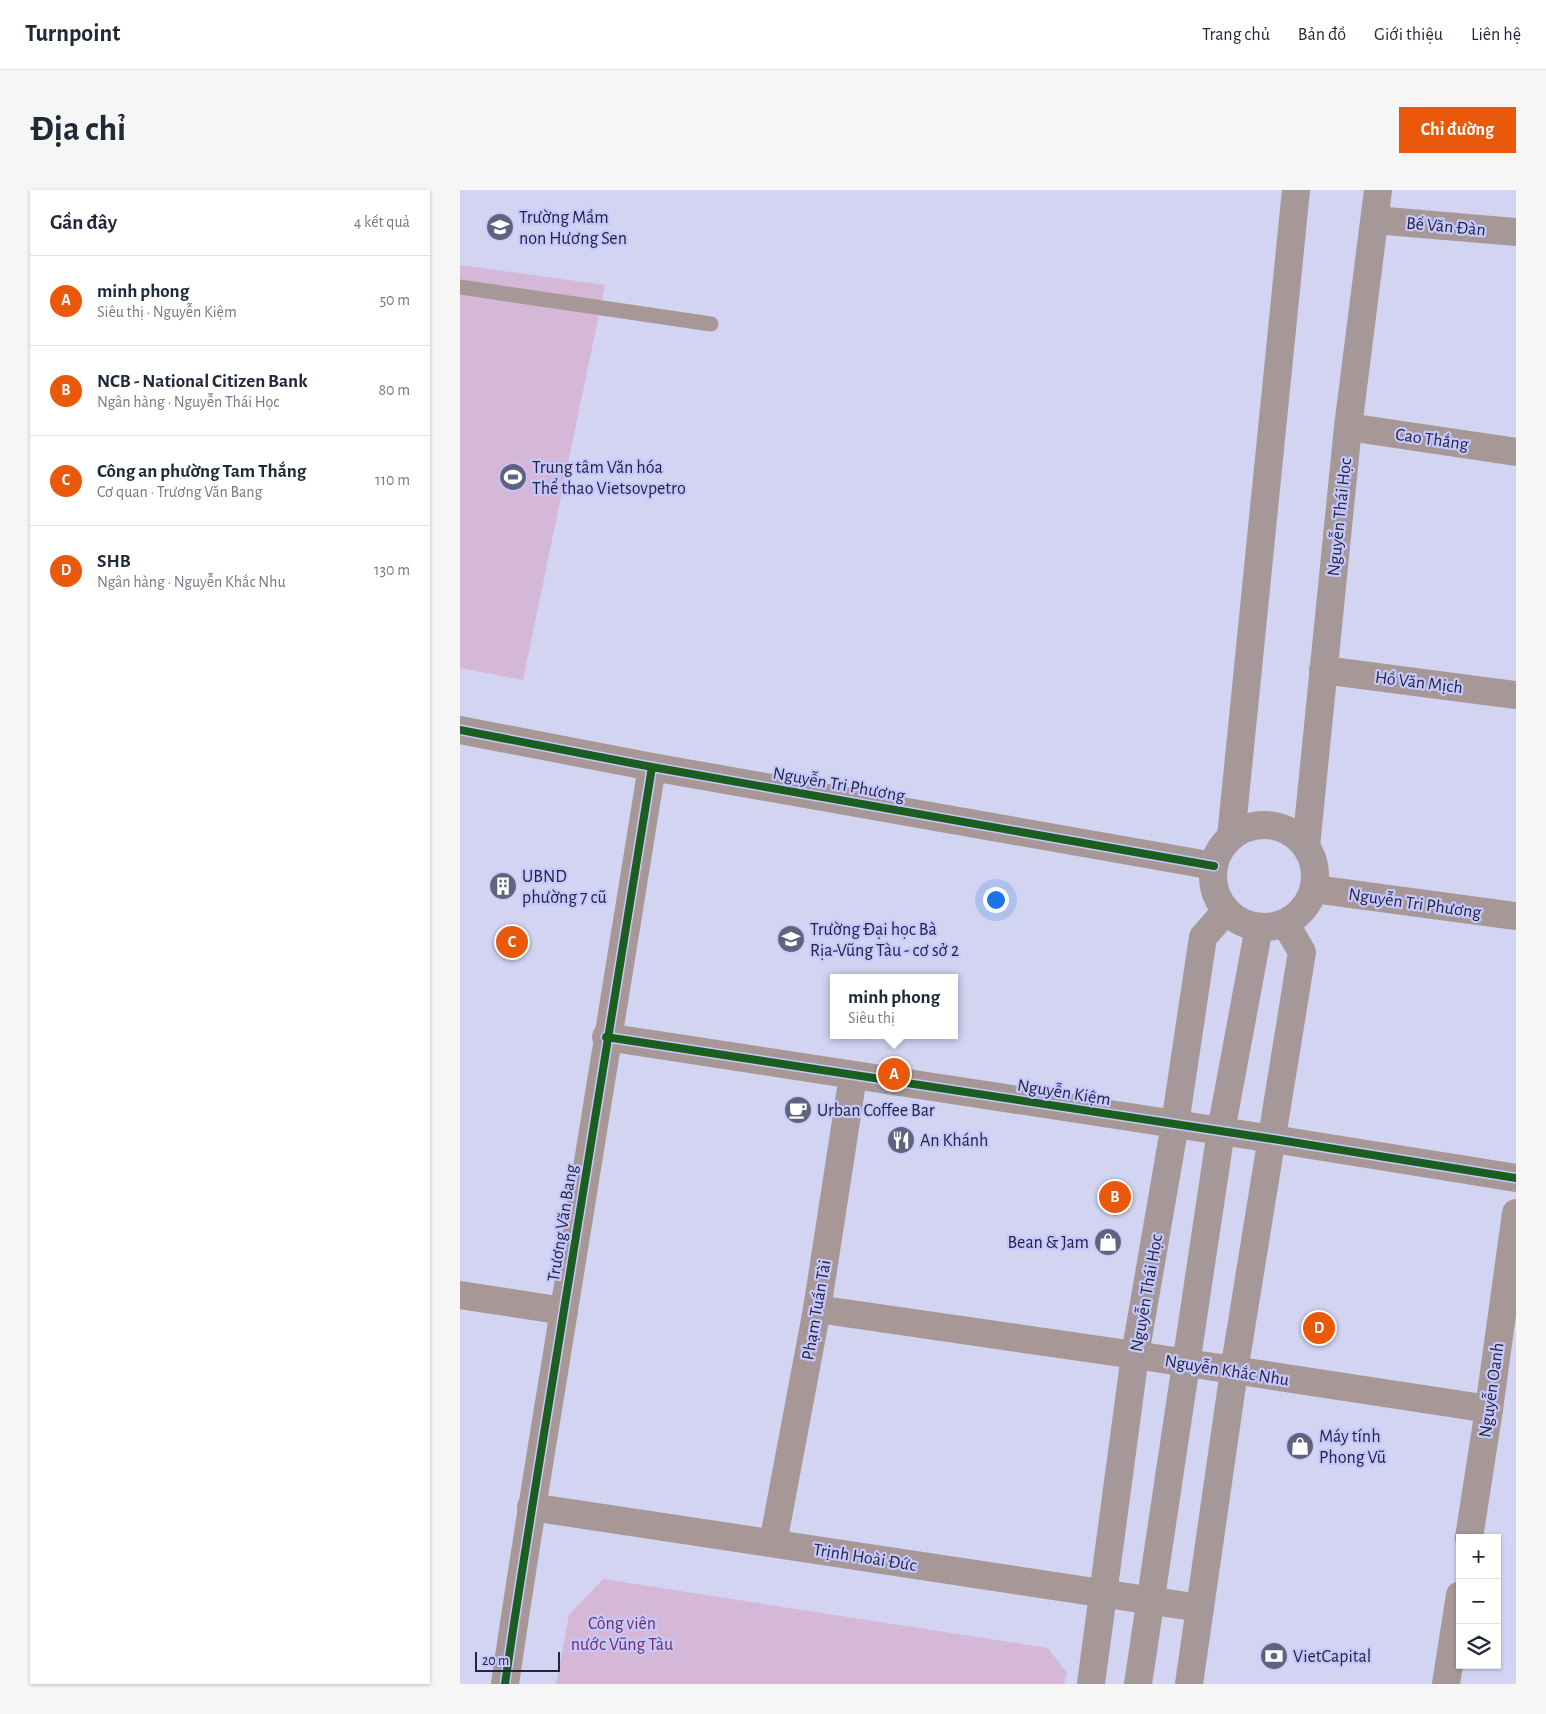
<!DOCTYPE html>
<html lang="vi">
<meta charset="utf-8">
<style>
body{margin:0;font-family:"Alegreya Sans",sans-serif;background:#f6f6f7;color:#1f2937}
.controls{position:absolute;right:15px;bottom:15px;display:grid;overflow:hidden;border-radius:0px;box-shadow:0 1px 4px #0004}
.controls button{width:45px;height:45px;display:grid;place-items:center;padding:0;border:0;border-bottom:1px solid #e0e1e3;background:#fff;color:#1f2937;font:25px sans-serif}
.scale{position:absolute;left:15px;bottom:12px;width:85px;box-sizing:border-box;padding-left:5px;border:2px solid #24243e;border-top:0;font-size:14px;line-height:18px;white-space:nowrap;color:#24243e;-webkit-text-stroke:4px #c5c8fe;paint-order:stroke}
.you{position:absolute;left:535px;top:709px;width:18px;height:18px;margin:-12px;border:4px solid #fff;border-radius:50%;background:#1a73e8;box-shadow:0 0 0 8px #1a73e833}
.badge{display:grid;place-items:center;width:32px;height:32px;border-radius:50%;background:#ea580c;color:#fff;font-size:16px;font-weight:700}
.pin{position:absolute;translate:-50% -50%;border:2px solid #fff;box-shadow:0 1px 5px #0006}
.popup{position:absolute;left:370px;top:784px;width:128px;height:65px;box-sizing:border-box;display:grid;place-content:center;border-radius:0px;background:#fff;filter:drop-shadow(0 1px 4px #0005);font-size:16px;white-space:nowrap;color:#747a83}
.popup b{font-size:19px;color:#1f2937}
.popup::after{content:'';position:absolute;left:50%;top:100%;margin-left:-10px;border:10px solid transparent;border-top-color:#fff}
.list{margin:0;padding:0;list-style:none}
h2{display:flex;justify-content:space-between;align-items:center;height:65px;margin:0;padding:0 20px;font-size:21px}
h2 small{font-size:16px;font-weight:400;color:#747a83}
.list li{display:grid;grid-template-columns:32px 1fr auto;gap:15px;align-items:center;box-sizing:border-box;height:90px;padding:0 20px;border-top:1px solid #e0e1e3}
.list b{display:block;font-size:19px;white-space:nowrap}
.list p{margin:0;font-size:16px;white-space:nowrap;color:#747a83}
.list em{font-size:16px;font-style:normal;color:#747a83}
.icon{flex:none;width:28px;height:28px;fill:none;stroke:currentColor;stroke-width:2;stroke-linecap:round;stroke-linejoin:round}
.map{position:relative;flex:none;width:1056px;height:1494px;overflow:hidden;border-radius:0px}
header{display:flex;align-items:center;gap:30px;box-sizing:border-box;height:70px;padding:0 25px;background:#fff;border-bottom:1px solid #e0e1e3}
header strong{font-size:24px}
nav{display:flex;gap:28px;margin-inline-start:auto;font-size:18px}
.intro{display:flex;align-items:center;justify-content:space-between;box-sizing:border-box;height:120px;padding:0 30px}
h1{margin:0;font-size:35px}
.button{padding:12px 22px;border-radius:0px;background:#ea580c;color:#fff;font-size:18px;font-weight:700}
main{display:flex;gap:30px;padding:0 30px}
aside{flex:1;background:#fff;border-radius:0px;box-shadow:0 1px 4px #0004}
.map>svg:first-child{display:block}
.green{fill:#d5b8d7}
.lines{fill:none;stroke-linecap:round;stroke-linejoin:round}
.service{stroke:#a79897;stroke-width:15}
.minor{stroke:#a79897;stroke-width:28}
.tertiary{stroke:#a79897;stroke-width:28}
.secondary{stroke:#a69899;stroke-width:28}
.cycleway-casing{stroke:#c5c8fe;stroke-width:11}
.cycleway{stroke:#1b5e20;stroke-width:8}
.labels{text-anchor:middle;stroke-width:4.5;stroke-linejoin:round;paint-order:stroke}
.poi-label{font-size:18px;fill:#24243e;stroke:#c5c8fe;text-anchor:start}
.street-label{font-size:18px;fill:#24243e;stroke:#c5c8fe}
.park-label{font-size:18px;fill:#752c5d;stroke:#c5c8fe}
</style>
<header>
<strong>Turnpoint</strong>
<nav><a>Trang chủ</a><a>Bản đồ</a><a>Giới thiệu</a><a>Liên hệ</a></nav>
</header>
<div class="intro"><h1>Địa chỉ</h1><a class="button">Chỉ đường</a></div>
<main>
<aside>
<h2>Gần đây<small>4 kết quả</small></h2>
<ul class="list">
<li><span class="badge">A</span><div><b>minh phong</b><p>Siêu thị · Nguyễn Kiệm</p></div><em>50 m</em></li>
<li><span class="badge">B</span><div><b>NCB - National Citizen Bank</b><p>Ngân hàng · Nguyễn Thái Học</p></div><em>80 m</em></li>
<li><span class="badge">C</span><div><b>Công an phường Tam Thắng</b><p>Cơ quan · Trương Văn Bang</p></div><em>110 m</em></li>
<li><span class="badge">D</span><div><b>SHB</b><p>Ngân hàng · Nguyễn Khắc Nhu</p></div><em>130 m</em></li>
</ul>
</aside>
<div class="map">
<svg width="1056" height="1494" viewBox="0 0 1056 1494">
<rect width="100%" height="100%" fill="#d2d4f1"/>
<!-- green -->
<g class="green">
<path d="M0,75L145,95L63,490L0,478Z"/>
<path d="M143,1389L588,1458L607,1483L604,1494H96L109,1425Z"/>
</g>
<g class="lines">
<!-- service -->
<path class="service" d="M0,97L251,134"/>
<!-- minor -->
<g class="minor">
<path d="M915,30L1056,42"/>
<path d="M888,237L1056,262"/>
<path d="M863,480L1056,505"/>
<path d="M854,699L1056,726"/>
<path d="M146,847L813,949L1056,988"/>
<path d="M0,1105L104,1121"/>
<path d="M357,1119L675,1165L1029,1219"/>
<path d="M71,1317L740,1418"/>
<path d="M1009,1348L1029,1219L1056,1023"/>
<path d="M313,1353L357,1119L393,886"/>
<path d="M45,1494C63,1369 84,1245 104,1120C133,939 162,758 192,577"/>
<path d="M986,1494L1000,1405"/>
</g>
<!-- tertiary -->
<path class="tertiary" d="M0,540L192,577L754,676"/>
<!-- secondary -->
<g class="secondary">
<circle cx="804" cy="686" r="51"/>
<path d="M771,647L836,0"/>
<path d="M846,656L888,237L918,0"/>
<path d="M631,1494L675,1165L715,934L743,747L766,721"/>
<path d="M678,1494L761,941L799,737"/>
<path d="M729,1494L774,1181L842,762L825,733"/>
</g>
<!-- cycleway casing -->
<g class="cycleway-casing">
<g id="cycleway">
<path d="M0,540L192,577L754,676"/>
<path d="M146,847L813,949L1056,988"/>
<path d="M45,1494C63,1369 84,1245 104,1120C133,939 162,758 192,577"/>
</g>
</g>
<!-- cycleway -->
<use href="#cycleway" class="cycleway"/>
</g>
<!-- icons -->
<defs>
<g id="school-disc" transform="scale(1.4375)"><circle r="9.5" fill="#61627d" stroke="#c5c8fe"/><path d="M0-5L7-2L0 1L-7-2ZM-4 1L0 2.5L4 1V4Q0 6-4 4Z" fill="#fff"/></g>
<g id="stadium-disc" transform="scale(1.4375)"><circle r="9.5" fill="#61627d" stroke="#c5c8fe"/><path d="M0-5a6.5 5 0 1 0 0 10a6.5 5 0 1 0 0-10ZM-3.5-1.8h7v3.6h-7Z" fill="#fff"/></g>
<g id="building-disc" transform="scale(1.4375)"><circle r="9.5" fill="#61627d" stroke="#c5c8fe"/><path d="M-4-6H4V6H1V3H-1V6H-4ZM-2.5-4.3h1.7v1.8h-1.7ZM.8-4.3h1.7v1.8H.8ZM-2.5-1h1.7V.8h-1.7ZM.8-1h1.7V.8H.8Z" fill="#fff"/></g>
<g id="university-disc" transform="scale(1.4375)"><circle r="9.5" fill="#61627d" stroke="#c5c8fe"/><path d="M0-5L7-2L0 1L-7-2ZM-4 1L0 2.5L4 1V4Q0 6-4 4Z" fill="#fff"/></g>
<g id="cafe-disc" transform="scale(1.4375)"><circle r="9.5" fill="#61627d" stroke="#c5c8fe"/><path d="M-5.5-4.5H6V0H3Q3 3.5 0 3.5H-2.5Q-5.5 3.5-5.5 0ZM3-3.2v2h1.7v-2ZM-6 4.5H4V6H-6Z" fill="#fff"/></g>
<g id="restaurant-disc" transform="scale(1.4375)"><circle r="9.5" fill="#61627d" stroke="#c5c8fe"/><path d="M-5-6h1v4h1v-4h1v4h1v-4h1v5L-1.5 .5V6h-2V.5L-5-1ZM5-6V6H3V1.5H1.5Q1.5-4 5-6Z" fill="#fff"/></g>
<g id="shop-disc" transform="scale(1.4375)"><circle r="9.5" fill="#61627d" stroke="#c5c8fe"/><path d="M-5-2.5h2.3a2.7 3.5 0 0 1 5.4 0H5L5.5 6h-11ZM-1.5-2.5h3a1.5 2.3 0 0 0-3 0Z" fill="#fff"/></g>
<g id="bank-disc" transform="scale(1.4375)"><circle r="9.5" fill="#61627d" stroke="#c5c8fe"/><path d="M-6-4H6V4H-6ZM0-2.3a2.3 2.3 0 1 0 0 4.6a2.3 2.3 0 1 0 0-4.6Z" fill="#fff"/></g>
</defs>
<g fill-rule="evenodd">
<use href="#school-disc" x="40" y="37"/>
<use href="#stadium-disc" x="53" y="287"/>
<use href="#building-disc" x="43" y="696"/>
<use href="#university-disc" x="331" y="749"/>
<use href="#cafe-disc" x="338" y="920"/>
<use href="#restaurant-disc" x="441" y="950"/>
<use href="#shop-disc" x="648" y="1052"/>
<use href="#shop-disc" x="840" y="1256"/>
<use href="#bank-disc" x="814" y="1466"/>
</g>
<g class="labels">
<!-- poi labels -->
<g class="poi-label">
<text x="59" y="33">Trường Mầm<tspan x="59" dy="21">non Hương Sen</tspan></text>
<text x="72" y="283">Trung tâm Văn hóa<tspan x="72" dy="21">Thể thao Vietsovpetro</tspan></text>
<text x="62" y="692">UBND<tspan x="62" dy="21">phường 7 cũ</tspan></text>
<text x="350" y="745">Trường Đại học Bà<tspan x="350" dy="21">Rịa-Vũng Tàu - cơ sở 2</tspan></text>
<text x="357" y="926">Urban Coffee Bar</text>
<text x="460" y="956">An Khánh</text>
<text x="629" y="1058" text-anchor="end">Bean &amp; Jam</text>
<text x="859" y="1252">Máy tính<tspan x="859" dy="21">Phong Vũ</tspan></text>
<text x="833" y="1472">VietCapital</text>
</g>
<!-- street labels -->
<g class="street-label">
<text transform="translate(986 36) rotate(5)" y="6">Bế Văn Đàn</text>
<text transform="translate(972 249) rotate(8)" y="6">Cao Thắng</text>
<text transform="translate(879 327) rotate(-84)" y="6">Nguyễn Thái Học</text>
<text transform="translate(959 492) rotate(7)" y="6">Hồ Văn Mịch</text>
<text transform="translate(379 594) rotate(10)" y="6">Nguyễn Tri Phương</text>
<text transform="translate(955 713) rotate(8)" y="6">Nguyễn Tri Phương</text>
<text transform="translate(604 902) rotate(9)" y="6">Nguyễn Kiệm</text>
<text transform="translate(102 1033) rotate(-81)" y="6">Trương Văn Bang</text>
<text transform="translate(686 1103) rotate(-80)" y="6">Nguyễn Thái Học</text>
<text transform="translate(356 1120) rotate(-80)" y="6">Phạm Tuấn Tài</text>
<text transform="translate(767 1180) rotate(9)" y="6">Nguyễn Khắc Nhu</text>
<text transform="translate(1031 1200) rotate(-82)" y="6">Nguyễn Oanh</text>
<text transform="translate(405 1367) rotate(9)" y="6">Trịnh Hoài Đức</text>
</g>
<!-- park labels -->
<g class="park-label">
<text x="162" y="1439">Công viên<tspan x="162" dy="21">nước Vũng Tàu</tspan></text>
</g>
</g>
</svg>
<div class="controls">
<button>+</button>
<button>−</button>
<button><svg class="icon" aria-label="layers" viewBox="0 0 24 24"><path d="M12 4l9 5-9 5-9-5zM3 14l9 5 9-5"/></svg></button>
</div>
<div class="scale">20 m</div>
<div class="you"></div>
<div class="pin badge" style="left:434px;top:884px">A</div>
<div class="popup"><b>minh phong</b>Siêu thị</div>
<div class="pin badge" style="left:655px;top:1007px">B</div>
<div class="pin badge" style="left:52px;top:752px">C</div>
<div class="pin badge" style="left:859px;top:1138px">D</div>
</div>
</main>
